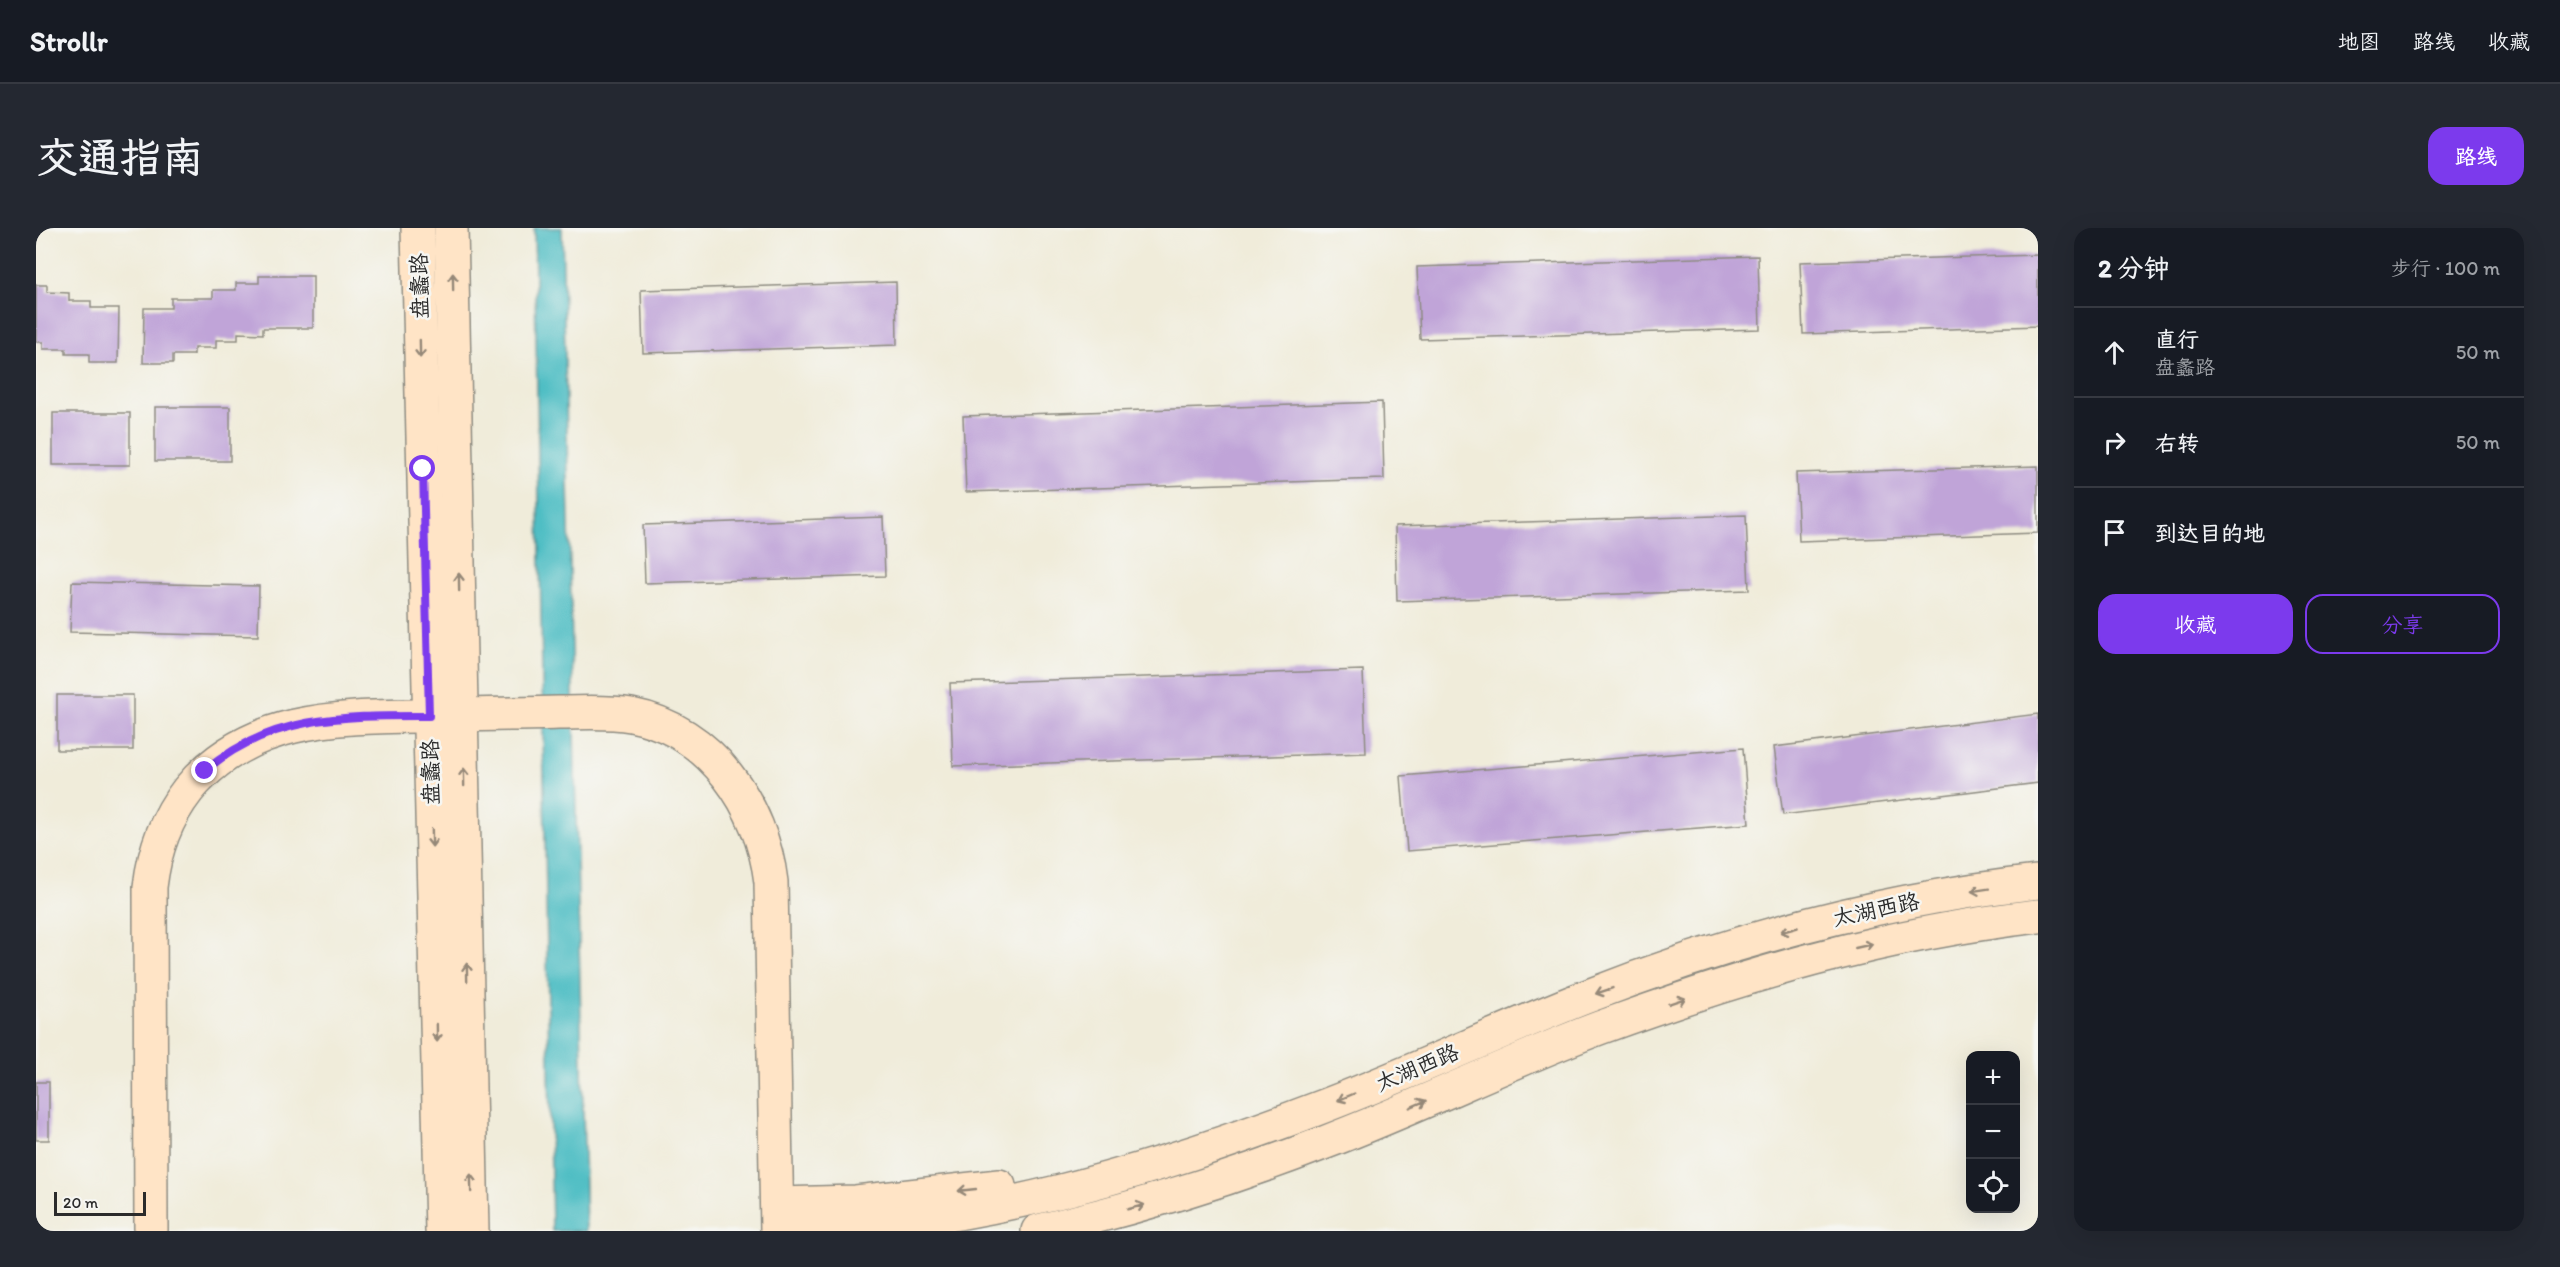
<!DOCTYPE html>
<html lang="zh">
<meta charset="utf-8">
<style>
body{margin:0;font-family:Itim,"LXGW WenKai TC",sans-serif;background:#242831;color:#f1f3f6}
.controls{position:absolute;right:18px;bottom:18px;display:grid;overflow:hidden;border-radius:12px;box-shadow:0 6px 24px #0002}
.controls button{width:54px;height:54px;display:grid;place-items:center;padding:0;border:0;border-bottom:2px solid #363941;background:#171b24;color:#f1f3f6;font:30px sans-serif}
.scale{position:absolute;left:18px;bottom:15px;width:92px;box-sizing:border-box;padding-left:6px;border:3px solid #2b2b2b;border-top:0;font-size:16px;line-height:21px;white-space:nowrap;color:#2b2b2b;-webkit-text-stroke:4px #f6f6f2;paint-order:stroke}
.stop{position:absolute;width:18px;height:18px;margin:-14px;border:4px solid #7c3aed;border-radius:50%;background:#fff}
.stop.end{background:#7c3aed;border-color:#fff;box-shadow:0 2px 6px #0008}
.list{margin:0;padding:0;list-style:none}
h2{display:flex;justify-content:space-between;align-items:center;height:78px;margin:0;padding:0 24px;font-size:26px}
h2 small{font-size:20px;font-weight:400;color:#9ea1a6}
.list li{display:grid;grid-template-columns:39px 1fr auto;gap:18px;align-items:center;box-sizing:border-box;height:90px;padding:0 24px;border-top:2px solid #363941}
.list b{display:block;font-size:22px;white-space:nowrap}
.list p{margin:0;font-size:20px;white-space:nowrap;color:#9ea1a6}
.list em{font-size:20px;font-style:normal;color:#9ea1a6}
.actions{display:flex;gap:12px;padding:18px 24px}
.actions a{flex:1;padding:14px 0;border:2px solid #7c3aed;border-radius:18px;text-align:center;font-size:21px;color:#7c3aed}
.actions .main{background:#7c3aed;color:#fff}
.icon{flex:none;width:33px;height:33px;fill:none;stroke:currentColor;stroke-width:2;stroke-linecap:round;stroke-linejoin:round}
.map{position:relative;flex:none;width:2002px;height:1003px;overflow:hidden;border-radius:18px}
header{display:flex;align-items:center;gap:36px;box-sizing:border-box;height:84px;padding:0 30px;background:#171b24;border-bottom:2px solid #363941}
header strong{font-size:28px}
nav{display:flex;gap:33px;margin-inline-start:auto;font-size:21px}
.intro{display:flex;align-items:center;justify-content:space-between;box-sizing:border-box;height:144px;padding:0 36px}
h1{margin:0;font-size:42px}
.button{padding:15px 27px;border-radius:18px;background:#7c3aed;color:#fff;font-size:21px;font-weight:700}
main{display:flex;gap:36px;padding:0 36px}
aside{flex:1;background:#171b24;border-radius:18px;box-shadow:0 6px 24px #0002}
.map>svg:first-child{display:block}
.water{fill:#4fbec4;stroke:#3d7478;stroke-width:1.5}
.building{fill:#c0a4d8}
.lines{fill:none;stroke-linecap:round;stroke-linejoin:round}
.secondary-casing{stroke:#8e8c82;stroke-width:36}
.secondary{stroke:#ffe4c6;stroke-width:33}
.oneway{stroke:#958878}
.route{stroke:#7c3aed;stroke-width:8}
.labels{text-anchor:middle;stroke-width:5;stroke-linejoin:round;paint-order:stroke}
.street-label{font-size:22px;fill:#2b2b2b;stroke:#f6f6f2}
</style>
<header>
<strong>Strollr</strong>
<nav><a>地图</a><a>路线</a><a>收藏</a></nav>
</header>
<div class="intro"><h1>交通指南</h1><a class="button">路线</a></div>
<main>
<div class="map">
<svg width="2002" height="1003" viewBox="0 0 2002 1003">
<rect width="100%" height="100%" fill="#f6f6f2"/>
<filter id="ink" filterUnits="userSpaceOnUse"><feTurbulence type="fractalNoise" baseFrequency=".0167" numOctaves="2"/><feDisplacementMap in="SourceGraphic" scale="12" xChannelSelector="R" yChannelSelector="G"/><feConvolveMatrix kernelMatrix="1 2 1 2 8 2 1 2 1" color-interpolation-filters="sRGB"/></filter>
<filter id="wash" filterUnits="userSpaceOnUse"><feTurbulence type="fractalNoise" baseFrequency=".008" numOctaves="4" result="noise"/><feDisplacementMap in="SourceGraphic" scale="24" xChannelSelector="R" yChannelSelector="G"/><feGaussianBlur stdDeviation="1.35" result="paint"/><feColorMatrix in="noise" values="0 0 0 0 0 0 0 0 0 0 0 0 0 0 0 0 0 1.4 0 .05"/><feComposite in="paint" operator="in"/></filter>
<g filter="url(#wash)">
<rect width="100%" height="100%" fill="#f0ecda"/>
<!-- water -->
<path class="water" d="M498,0H526L550,1003H516Z"/>
<g id="blocks">
<!-- building -->
<g class="building">
<path d="M2002,27V98L1767,106L1764,34Z"/>
<path d="M1722,28L1724,101L1384,111L1381,39Z"/>
<path d="M223,48H277V100H227V106L202,105V112H180V120H158V127H137V135H107L108,80H135V70H177V62H200V55H223Z"/>
<path d="M860,54L861,117L607,125L605,62Z"/>
<path d="M0,57H11V64L33,65V73H55V80H83L82,135H53V126H30V121H7V114H0Z"/>
<path d="M1346,174L1348,251L930,264L927,188Z"/>
<rect x="119" y="179" width="75" height="54"/>
<rect x="17" y="185" width="77" height="52"/>
<path d="M2002,238V305L1763,313L1760,245Z"/>
<path d="M1710,287L1713,362L1361,373L1359,298Z"/>
<path d="M847,289L849,348L609,355L607,297Z"/>
<path d="M36,354L223,358L222,408L34,404Z"/>
<path d="M1327,442L1330,525L917,538L914,455Z"/>
<rect x="21" y="467" width="76" height="55"/>
<path d="M2002,486V555L1747,587L1738,519Z"/>
<path d="M1707,520L1713,596L1371,623L1365,548Z"/>
<rect x="0" y="854" width="13" height="58"/>
</g>
</g>
</g>
<g filter="url(#ink)">
<use href="#blocks" fill-opacity="0" stroke="#8e8c82" stroke-width="1.5"/>
<g class="lines">
<!-- secondary casing -->
<g class="secondary-casing">
<g id="secondary">
<path d="M382,0L406,1003"/>
<path d="M415,0L436,1003"/>
<path d="M426,487C458,486 490,486 522,485C547,485 572,483 595,487C675,502 726,578 735,654L741,1003"/>
<path d="M741,976L820,974L963,958"/>
<path d="M115,1003L114,659C118,624 130,590 152,562C213,487 305,489 393,488"/>
<path d="M755,1003C934,997 1109,946 1275,883C1367,849 1456,806 1547,770C1692,713 1847,671 2002,654"/>
<path d="M1002,1003C1100,980 1196,951 1290,914C1382,879 1470,835 1563,800C1705,748 1851,705 2002,688"/>
</g>
</g>
<!-- secondary -->
<use href="#secondary" class="secondary"/>
</g>
<!-- one-way arrows -->
<defs><path id="oneway-shaft" d="M-6 0H5M1.5-3L5.5 0L1.5 3" fill="none" stroke-width="1.6" stroke-linecap="round" stroke-linejoin="round" transform="scale(1.5)"/></defs>
<g class="oneway">
<use href="#oneway-shaft" transform="translate(417 54) rotate(-91)"/>
<use href="#oneway-shaft" transform="translate(384 121) rotate(89)"/>
<use href="#oneway-shaft" transform="translate(423 354) rotate(-91)"/>
<use href="#oneway-shaft" transform="translate(428 549) rotate(-91)"/>
<use href="#oneway-shaft" transform="translate(396 610) rotate(89)"/>
<use href="#oneway-shaft" transform="translate(1944 662) rotate(171)"/>
<use href="#oneway-shaft" transform="translate(1753 702) rotate(164)"/>
<use href="#oneway-shaft" transform="translate(1828 718) rotate(-13)"/>
<use href="#oneway-shaft" transform="translate(431 744) rotate(-91)"/>
<use href="#oneway-shaft" transform="translate(1568 763) rotate(161)"/>
<use href="#oneway-shaft" transform="translate(1641 773) rotate(-19)"/>
<use href="#oneway-shaft" transform="translate(401 805) rotate(89)"/>
<use href="#oneway-shaft" transform="translate(1310 869) rotate(157)"/>
<use href="#oneway-shaft" transform="translate(1382 876) rotate(-23)"/>
<use href="#oneway-shaft" transform="translate(435 955) rotate(-91)"/>
<use href="#oneway-shaft" transform="translate(931 962) rotate(174)"/>
<use href="#oneway-shaft" transform="translate(1100 979) rotate(-15)"/>
</g>
</g>
<g class="lines" filter="url(#ink)">
<!-- route -->
<path class="route" d="M169,543C235,486 311,488 393,488L387,241"/>
</g>
<g class="labels">
<!-- street labels -->
<g class="street-label">
<text transform="translate(383 58) rotate(-91)" y="8">盘蠡路</text>
<text transform="translate(394 544) rotate(-91)" y="8">盘蠡路</text>
<text transform="translate(1840 681) rotate(-12)" y="8">太湖西路</text>
<text transform="translate(1381 839) rotate(-23)" y="8">太湖西路</text>
</g>
</g>
</svg>
<div class="controls">
<button>+</button>
<button>−</button>
<button><svg class="icon" aria-label="locate" viewBox="0 0 24 24"><circle cx="12" cy="12" r="6"/><path d="M12 2v4M12 18v4M2 12h4M18 12h4"/></svg></button>
</div>
<div class="scale">20 m</div>
<div class="stop" style="left:387px;top:241px"></div>
<div class="stop end" style="left:169px;top:543px"></div>
</div>
<aside>
<h2>2 分钟<small>步行 · 100 m</small></h2>
<ul class="list">
<li><svg class="icon" aria-label="ahead" viewBox="0 0 24 24"><path d="M12 20V5M6 11l6-6 6 6"/></svg><div><b>直行</b><p>盘蠡路</p></div><em>50 m</em></li>
<li><svg class="icon" aria-label="right" viewBox="0 0 24 24"><path d="M7 20v-9h11M14 6l5 5-5 5"/></svg><div><b>右转</b></div><em>50 m</em></li>
<li><svg class="icon" aria-label="arrive" viewBox="0 0 24 24"><path d="M6 21V4h12l-3 4 3 4H6"/></svg><div><b>到达目的地</b></div></li>
</ul>
<div class="actions"><a class="main">收藏</a><a>分享</a></div>
</aside>
</main>
